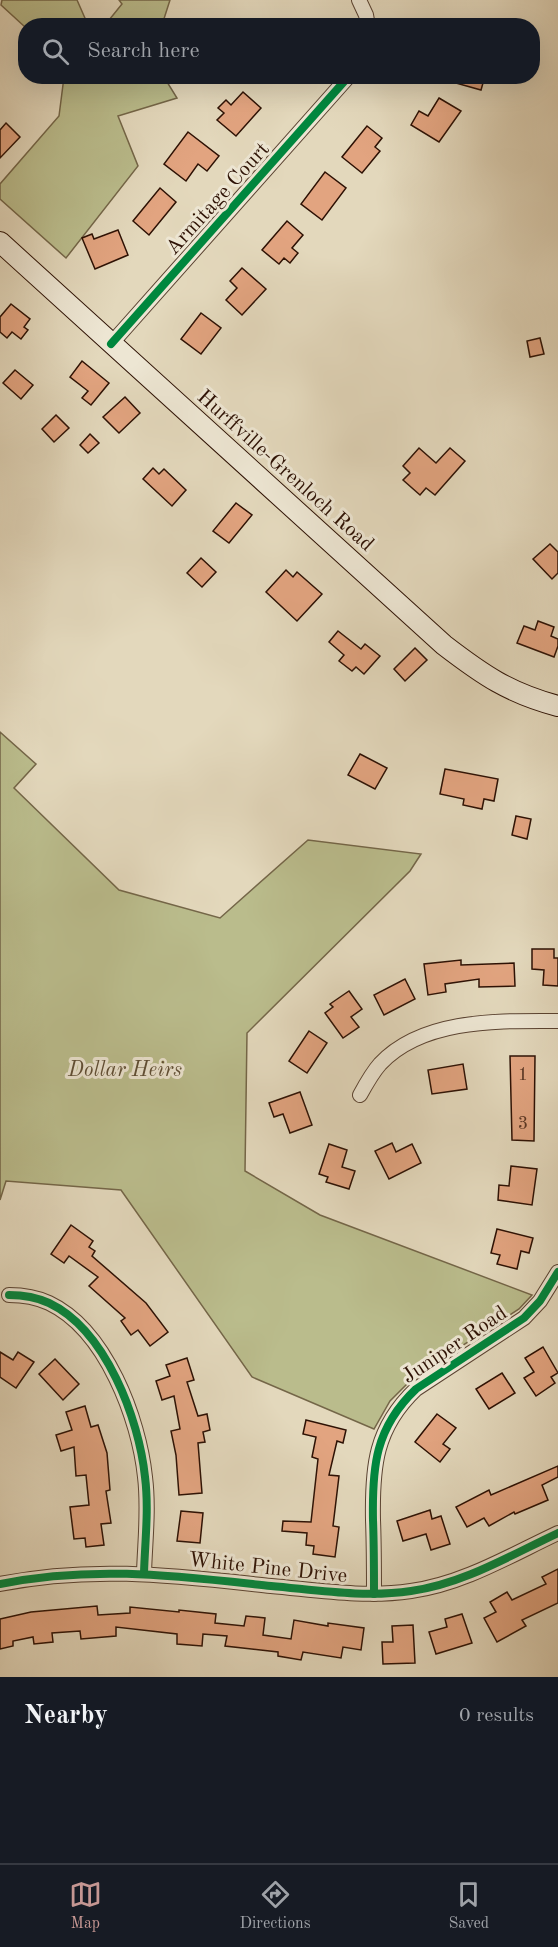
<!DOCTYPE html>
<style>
body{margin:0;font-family:"Old Standard TT",serif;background:#242831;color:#f1f3f6}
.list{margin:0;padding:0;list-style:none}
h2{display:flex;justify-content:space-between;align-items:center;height:78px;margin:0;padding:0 24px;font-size:26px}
h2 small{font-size:20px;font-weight:400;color:#9ea1a6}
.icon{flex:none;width:33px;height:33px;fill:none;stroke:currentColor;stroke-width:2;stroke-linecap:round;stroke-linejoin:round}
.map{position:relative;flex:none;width:558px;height:1677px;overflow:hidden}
.search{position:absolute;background:#171b24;box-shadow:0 6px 24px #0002;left:18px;right:18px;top:18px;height:66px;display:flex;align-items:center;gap:15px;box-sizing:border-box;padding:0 21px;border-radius:24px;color:#9ea1a6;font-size:22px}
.sheet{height:186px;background:#171b24}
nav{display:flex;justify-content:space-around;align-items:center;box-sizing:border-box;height:84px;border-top:2px solid #363941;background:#171b24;font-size:16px;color:#9ea1a6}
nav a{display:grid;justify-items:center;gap:3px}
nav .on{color:#c59692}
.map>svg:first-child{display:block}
.green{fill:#babc8c;stroke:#746648;stroke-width:1.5}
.building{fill:#e2a480;stroke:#2d1104;stroke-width:1.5}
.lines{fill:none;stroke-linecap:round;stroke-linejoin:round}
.street-casing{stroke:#5a4332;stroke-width:16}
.secondary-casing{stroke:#2d1104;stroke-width:22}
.street{stroke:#ede6d3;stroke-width:14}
.secondary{stroke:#ede6d3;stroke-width:20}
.cycleway-casing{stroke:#ede6d3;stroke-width:11}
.cycleway{stroke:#00873e;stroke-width:8}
.labels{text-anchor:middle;stroke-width:6;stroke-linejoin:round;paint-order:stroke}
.number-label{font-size:18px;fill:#5a3623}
.street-label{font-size:21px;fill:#2d1104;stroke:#ede6d3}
.park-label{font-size:21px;font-style:italic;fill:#5e4d34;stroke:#ede6d3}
</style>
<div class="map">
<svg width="558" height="1677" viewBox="0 0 558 1677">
<rect width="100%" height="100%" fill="#e3d8bc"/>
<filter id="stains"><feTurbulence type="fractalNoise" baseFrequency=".00333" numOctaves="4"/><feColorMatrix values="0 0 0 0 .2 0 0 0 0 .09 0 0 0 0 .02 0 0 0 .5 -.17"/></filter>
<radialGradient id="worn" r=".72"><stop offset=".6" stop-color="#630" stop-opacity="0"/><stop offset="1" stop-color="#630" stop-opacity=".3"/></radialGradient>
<!-- green -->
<g class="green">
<path d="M2,0H77L88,25L26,26L25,27L1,5Z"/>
<path d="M119,0H170L162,25H105L122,4Z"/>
<path d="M64,77H164L177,98L118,116L138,166L66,258L0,199V184L59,116Z"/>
<path d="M0,732L36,764L14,788L119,890L220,918L308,840L421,854L410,871L247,1033L245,1171L320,1215L532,1295L519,1309L415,1376L390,1401L374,1429L252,1377L121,1190L6,1181L0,1200Z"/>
</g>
<!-- building -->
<g class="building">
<path d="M445,76H485L481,90L445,80Z"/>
<path d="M243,92L261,108L236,136L217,120L224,113L218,108L226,100L231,105Z"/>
<path d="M439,98L461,111L439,142L411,125L419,111L428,116Z"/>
<path d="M6,123L20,137L0,158V130Z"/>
<path d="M367,126L382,138L375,147L380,151L362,173L342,157Z"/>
<path d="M188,132L219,156L207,171L198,164L186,181L164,164Z"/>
<path d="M325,172L346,188L322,220L301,204Z"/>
<path d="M160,188L176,202L149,235L133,221Z"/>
<path d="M287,221L303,235L292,248L298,253L290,263L284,258L279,264L262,250Z"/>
<path d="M118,230L128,255L95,269L82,238L92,234L94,239Z"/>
<path d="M242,268L266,289L242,315L226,300L237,288L230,281Z"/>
<path d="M11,304L30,319L24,327L28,330L21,339L12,332L7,338L0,332V317Z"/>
<path d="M201,313L221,328L201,354L181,339Z"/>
<path d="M540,338L544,354L530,357L527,341Z"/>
<path d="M82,361L109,383L91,405L82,398L88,391L70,377Z"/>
<path d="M15,370L33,385L21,399L3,383Z"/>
<path d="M125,397L140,413L119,433L103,417Z"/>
<path d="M56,415L69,428L54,442L42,429Z"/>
<path d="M90,434L99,443L88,453L80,445Z"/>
<path d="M419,448L436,463L450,448L465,461L435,495L426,488L420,495L403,480L410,473L403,466Z"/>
<path d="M153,468L159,474L164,469L186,490L172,506L143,479Z"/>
<path d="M236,503L252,515L229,543L213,531Z"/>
<path d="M550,544L558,552V573L552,579L533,559Z"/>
<path d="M201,558L216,572L202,587L187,573Z"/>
<path d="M286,570L293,577L297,572L322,594L297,621L266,592Z"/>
<path d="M538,621L554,627L551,636L558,639V646L554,657L517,643L524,626L535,630Z"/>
<path d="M338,631L361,649L365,644L380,656L364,674L356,667L352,671L339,661L344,655L329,642Z"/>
<path d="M415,648L427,660L405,681L394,669Z"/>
<path d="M360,754L387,768L375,789L348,775Z"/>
<path d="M445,769L498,779L494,801L484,799L482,809L463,805L464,799L440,794Z"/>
<path d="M516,816L531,819L527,839L512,835Z"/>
<path d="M532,949H554V958H558V986L543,985L544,970L532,969Z"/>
<path d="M461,960V965L514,963L515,986L479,987V979L445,984L446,992L428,995L424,964Z"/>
<path d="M405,979L415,999L384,1015L374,995Z"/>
<path d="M349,991L362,1009L351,1017L359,1027L343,1038L325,1013L333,1007L330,1004Z"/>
<path d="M309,1031L327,1043L307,1073L289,1061Z"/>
<path d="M510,1056H535L534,1141L512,1140Z"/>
<path d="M463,1064L467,1089L432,1094L428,1070Z"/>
<path d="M300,1092L312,1125L290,1133L283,1114L274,1117L269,1103Z"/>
<path d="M392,1143L396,1152L412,1144L421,1163L389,1179L375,1151Z"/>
<path d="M329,1144L347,1150L342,1167L355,1171L349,1189L326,1182L328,1177L319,1174Z"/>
<path d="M511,1166L537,1169L532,1205L498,1200L499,1185L509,1186Z"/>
<path d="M71,1225L93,1241L89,1247L95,1251L92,1256L146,1303L168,1332L150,1346L138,1330L131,1335L121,1321L125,1318L89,1286L98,1277L69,1256L64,1263L51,1254Z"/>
<path d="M497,1229L533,1238L529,1253L521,1251L517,1269L497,1264L500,1255L491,1253Z"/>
<path d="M543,1347L558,1373L551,1377L555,1383L536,1396L524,1378L534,1372L525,1358Z"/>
<path d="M0,1352L13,1360L18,1352L34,1362L16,1388L0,1377Z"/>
<path d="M187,1358L194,1380L187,1382L198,1416L207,1414L210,1430L203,1432L205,1442L198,1443L202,1493L179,1495L176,1455L171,1431L180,1429L174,1396L162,1400L156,1381L170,1376L166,1365Z"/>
<path d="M55,1359L79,1384L63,1400L39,1374Z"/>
<path d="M502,1373L515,1393L489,1409L476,1389Z"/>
<path d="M85,1406L91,1427L98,1425L107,1453L110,1490L106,1491L111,1523L101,1524L104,1545L86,1547L85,1538L74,1539L70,1507L89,1505L86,1475L76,1476L74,1447L61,1451L56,1435L72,1430L66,1412Z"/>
<path d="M437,1414L456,1428L443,1444L450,1449L440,1462L415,1442Z"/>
<path d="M306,1420L346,1430L343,1443L337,1441L329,1475L339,1476L333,1526L339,1527L335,1557L313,1554L314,1546L306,1545L307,1533L282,1531L283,1521L311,1522L318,1459L312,1457L316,1437L303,1434Z"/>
<path d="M558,1466V1477L542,1485L548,1500L515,1514L514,1512L489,1526L484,1518L467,1527L456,1507L489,1490L491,1495Z"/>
<path d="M430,1510L432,1519L441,1516L450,1544L431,1550L426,1534L403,1541L397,1521Z"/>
<path d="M181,1511L203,1513L200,1543L177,1541Z"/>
<path d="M558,1569V1603L522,1620L526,1626L497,1642L484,1618L496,1612L490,1602L507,1592L512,1600L546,1584L542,1577Z"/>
<path d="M97,1606L98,1615L130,1613V1607L179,1612V1610L216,1614L215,1623L244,1626L246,1616L265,1618L263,1635L291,1639L294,1620L328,1626V1623L364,1628L361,1650L343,1647L341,1658L303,1652L301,1660L278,1656V1652L225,1646L227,1636L203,1634L202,1646L177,1644V1634L116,1627V1636L81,1639L80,1631L52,1633L53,1642L34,1644L33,1637L13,1641V1646L0,1649V1619L31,1612Z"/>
<path d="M462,1614L472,1643L436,1654L429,1632L447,1627L445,1619Z"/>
<path d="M413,1625L415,1663L383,1664L382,1642H393L392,1626Z"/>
</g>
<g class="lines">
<!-- street casing -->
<g class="street-casing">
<g id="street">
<path d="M359,0L366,15L368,26"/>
<path d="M111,344L349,76"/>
<path d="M360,1095C366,1084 372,1073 380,1064C423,1018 500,1021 558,1021"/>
<path d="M9,1295C23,1295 36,1297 49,1303C106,1330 139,1419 145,1477C149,1509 145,1541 144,1573"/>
<path d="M0,1584C94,1565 177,1576 271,1586C317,1590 364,1598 411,1591C463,1584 511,1555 558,1533"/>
<path d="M374,1594C374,1569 374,1545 373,1520C372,1467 375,1428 416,1389L524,1318L540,1301L558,1272"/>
</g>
</g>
<!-- secondary casing -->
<g class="secondary-casing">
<path id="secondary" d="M0,242L444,645C483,675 509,693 558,706"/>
</g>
<!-- street -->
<use href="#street" class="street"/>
<!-- secondary -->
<use href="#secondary" class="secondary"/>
<!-- cycleway casing -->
<g class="cycleway-casing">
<g id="cycleway">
<path d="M111,344L349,76"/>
<path d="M9,1295C23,1295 36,1297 49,1303C106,1330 139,1419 145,1477C149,1509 145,1541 144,1573"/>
<path d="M0,1584C94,1565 177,1576 271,1586C317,1590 364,1598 411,1591C463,1584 511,1555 558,1533"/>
<path d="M374,1594C374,1569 374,1545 373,1520C372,1467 375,1428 416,1389L524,1318L540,1301L558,1272"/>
</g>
</g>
<!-- cycleway -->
<use href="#cycleway" class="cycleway"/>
</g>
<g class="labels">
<!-- number labels -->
<g class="number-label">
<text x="523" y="1080">1</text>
<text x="523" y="1129">3</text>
</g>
<!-- street labels -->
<g class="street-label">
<text transform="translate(217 198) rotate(-48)" y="7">Armitage Court</text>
<text transform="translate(286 470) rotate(42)" y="7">Hurffville-Grenloch Road</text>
<text transform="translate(454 1344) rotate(-34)" y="7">Juniper Road</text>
<text transform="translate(268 1567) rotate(6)" y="7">White Pine Drive</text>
</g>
<!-- park labels -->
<g class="park-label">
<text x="125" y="1076">Dollar Heirs</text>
</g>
</g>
<rect width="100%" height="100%" filter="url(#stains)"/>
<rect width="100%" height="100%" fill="url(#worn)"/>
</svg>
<div class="search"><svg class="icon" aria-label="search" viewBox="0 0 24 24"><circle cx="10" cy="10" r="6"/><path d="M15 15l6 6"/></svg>Search here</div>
</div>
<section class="sheet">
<h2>Nearby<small>0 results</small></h2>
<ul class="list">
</ul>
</section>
<nav>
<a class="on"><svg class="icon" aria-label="map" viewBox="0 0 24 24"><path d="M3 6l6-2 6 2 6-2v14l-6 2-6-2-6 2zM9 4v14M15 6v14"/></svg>Map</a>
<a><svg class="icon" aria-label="directions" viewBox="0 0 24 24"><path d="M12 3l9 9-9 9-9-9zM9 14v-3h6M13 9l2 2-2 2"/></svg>Directions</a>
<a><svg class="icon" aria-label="saved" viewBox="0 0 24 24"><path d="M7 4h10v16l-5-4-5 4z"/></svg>Saved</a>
</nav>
